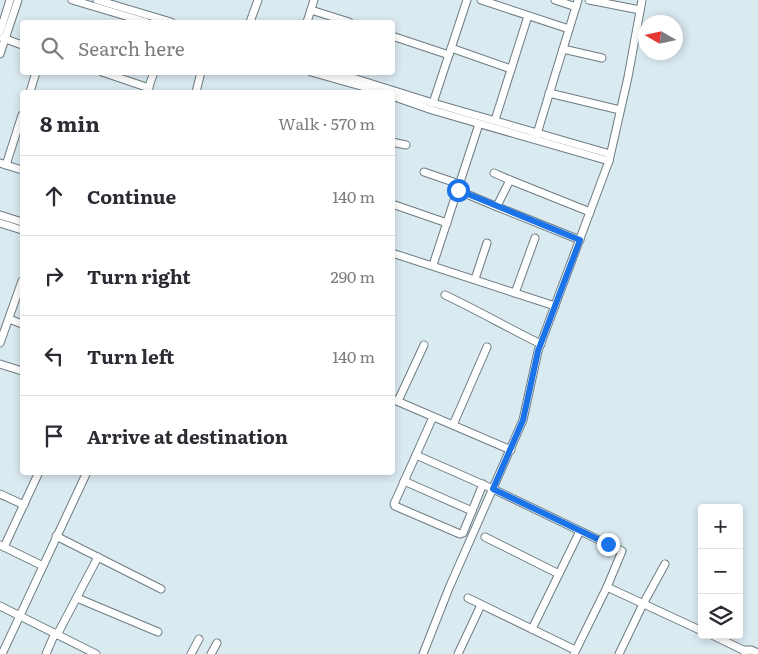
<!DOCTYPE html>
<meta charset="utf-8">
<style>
body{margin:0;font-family:Literata,serif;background:#f2f2f3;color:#2b2b33}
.controls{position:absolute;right:15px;bottom:15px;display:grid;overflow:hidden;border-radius:5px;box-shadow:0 2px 8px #0003}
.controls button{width:45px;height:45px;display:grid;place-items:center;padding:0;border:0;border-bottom:1px solid #e1e1e2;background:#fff;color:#2b2b33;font:25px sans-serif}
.compass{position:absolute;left:638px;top:15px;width:45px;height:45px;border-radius:50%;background:#fff;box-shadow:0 2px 8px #0003;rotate:279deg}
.stop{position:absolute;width:15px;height:15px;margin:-11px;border:4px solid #1a73e8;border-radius:50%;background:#fff}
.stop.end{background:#1a73e8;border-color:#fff;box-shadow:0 1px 5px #0008}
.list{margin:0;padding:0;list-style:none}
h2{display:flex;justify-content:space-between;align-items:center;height:65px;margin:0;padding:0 20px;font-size:21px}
h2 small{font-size:16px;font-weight:400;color:#7c7c81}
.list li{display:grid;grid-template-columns:32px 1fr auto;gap:15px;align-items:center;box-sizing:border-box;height:80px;padding:0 20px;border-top:1px solid #e1e1e2}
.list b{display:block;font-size:19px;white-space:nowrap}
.list em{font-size:16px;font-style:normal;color:#7c7c81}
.icon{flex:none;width:28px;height:28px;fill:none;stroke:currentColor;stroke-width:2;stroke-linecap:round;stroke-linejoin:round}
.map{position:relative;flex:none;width:758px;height:654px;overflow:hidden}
.search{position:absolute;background:#fff;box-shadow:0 2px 8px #0003;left:20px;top:20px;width:375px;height:55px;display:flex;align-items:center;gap:12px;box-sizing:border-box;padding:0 18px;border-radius:5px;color:#7c7c81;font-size:19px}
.panel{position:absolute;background:#fff;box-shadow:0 2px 8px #0003;left:20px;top:90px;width:375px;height:385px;border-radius:5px}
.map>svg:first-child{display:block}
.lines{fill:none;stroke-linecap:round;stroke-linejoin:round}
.street-casing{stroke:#6d7b82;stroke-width:9}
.street{stroke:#fff;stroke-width:7}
.route{stroke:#1a73e8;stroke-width:6}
</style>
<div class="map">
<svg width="758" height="654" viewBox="0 0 758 654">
<rect width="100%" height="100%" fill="#daeaf1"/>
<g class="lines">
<!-- street casing -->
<g class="street-casing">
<g id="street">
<path d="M72,0L146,22"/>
<path d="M97,0L171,22"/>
<path d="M481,0L569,29"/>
<path d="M555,0L576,7"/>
<path d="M589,0L640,10"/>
<path d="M311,10L349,22"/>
<path d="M250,22L258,0"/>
<path d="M307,22L314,0"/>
<path d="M0,32L10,0"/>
<path d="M392,36L449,55"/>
<path d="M3,38L22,45"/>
<path d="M451,48L511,69"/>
<path d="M563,49L602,58"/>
<path d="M0,54L18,0"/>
<path d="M102,72L149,88"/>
<path d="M311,72L382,92"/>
<path d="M337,73L433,103L610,154"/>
<path d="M30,92L36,72"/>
<path d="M147,92L154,72"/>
<path d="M196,92L201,72"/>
<path d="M549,93L620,110"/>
<path d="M392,96L432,110L609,161"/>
<path d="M433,103L467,0"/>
<path d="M495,120L528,16"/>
<path d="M536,137L578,0"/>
<path d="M392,142L406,145"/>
<path d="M0,163L22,170"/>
<path d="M6,165L22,115"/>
<path d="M424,172L459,184"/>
<path d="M494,173L510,180"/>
<path d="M457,190L495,206L498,204L510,180L590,212"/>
<path d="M392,204L447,223"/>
<path d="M495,206L580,240"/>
<path d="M0,215L22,222"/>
<path d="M0,223L22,230"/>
<path d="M392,253L555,306"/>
<path d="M433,265L479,124"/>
<path d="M475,279L487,243"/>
<path d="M515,293L535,238"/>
<path d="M445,295C477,310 508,328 541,344"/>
<path d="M9,319L22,324"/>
<path d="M0,343L22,281"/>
<path d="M0,364L22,371"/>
<path d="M392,399L511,450"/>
<path d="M398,401L424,345"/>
<path d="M433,417L394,504L395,506L460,534L463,533L483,484"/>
<path d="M453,425L487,347"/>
<path d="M416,455L493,489L622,551L607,587L574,654"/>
<path d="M404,481L472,511"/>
<path d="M0,494L24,505"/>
<path d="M56,536L161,589"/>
<path d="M485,537L559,574"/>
<path d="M0,545L43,566"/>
<path d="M4,547L39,472"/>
<path d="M607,587L702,631"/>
<path d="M77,598L158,632"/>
<path d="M468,598L575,650"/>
<path d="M0,606L96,654"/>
<path d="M532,629L580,531"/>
<path d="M57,635L98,557"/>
<path d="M712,635L743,650L746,654"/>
<path d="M743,650H751L758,653"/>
<path d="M2,654L87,472"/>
<path d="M46,654L55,633"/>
<path d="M191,654L199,639"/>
<path d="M211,654L217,643"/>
<path d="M423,654L449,588L523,420L538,351L609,161L628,77L642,0"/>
<path d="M458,654L481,605"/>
<path d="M619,654L643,604L665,564"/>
</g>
</g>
<!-- street -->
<use href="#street" class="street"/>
</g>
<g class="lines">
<!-- route -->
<path class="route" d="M458,190L580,240L538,351L523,420L493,489L608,544"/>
</g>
</svg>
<div class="controls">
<button>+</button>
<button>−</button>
<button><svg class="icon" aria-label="layers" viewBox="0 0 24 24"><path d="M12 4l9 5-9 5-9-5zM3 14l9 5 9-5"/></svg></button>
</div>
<svg class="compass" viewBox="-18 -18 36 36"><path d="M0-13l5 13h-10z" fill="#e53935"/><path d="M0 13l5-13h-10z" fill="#7c7c81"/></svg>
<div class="stop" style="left:458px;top:190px"></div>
<div class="stop end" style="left:608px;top:544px"></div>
<div class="search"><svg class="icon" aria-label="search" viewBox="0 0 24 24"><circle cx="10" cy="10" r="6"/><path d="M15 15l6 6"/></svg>Search here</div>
<section class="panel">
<h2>8 min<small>Walk · 570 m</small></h2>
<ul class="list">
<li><svg class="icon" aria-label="ahead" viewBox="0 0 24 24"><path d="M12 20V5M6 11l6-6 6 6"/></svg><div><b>Continue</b></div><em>140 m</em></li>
<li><svg class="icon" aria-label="right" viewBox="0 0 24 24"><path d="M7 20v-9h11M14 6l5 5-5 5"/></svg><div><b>Turn right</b></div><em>290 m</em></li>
<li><svg class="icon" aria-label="left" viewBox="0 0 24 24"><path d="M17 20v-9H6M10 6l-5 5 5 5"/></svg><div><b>Turn left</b></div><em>140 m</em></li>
<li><svg class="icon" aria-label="arrive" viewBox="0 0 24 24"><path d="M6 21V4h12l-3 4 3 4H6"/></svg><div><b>Arrive at destination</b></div></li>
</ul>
</section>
</div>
